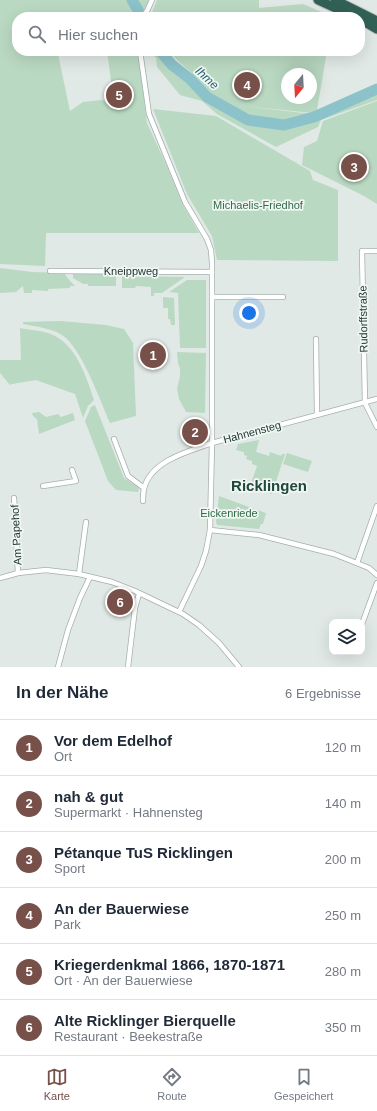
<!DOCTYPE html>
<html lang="de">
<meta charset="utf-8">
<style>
body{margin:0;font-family:Arial,sans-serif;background:#f6f6f7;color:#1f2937}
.controls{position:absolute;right:12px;bottom:12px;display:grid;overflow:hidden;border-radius:8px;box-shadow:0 4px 16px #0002}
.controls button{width:36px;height:36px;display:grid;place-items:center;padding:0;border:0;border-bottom:1px solid #e0e1e3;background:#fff;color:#1f2937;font:20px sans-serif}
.compass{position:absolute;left:281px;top:68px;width:36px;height:36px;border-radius:50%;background:#fff;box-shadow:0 4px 16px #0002;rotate:198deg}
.you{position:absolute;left:249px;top:313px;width:14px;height:14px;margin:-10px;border:3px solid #fff;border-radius:50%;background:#1a73e8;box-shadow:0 0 0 6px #1a73e833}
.badge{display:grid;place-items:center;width:26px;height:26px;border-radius:50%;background:#78504a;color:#fff;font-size:13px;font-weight:700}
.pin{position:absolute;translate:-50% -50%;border:2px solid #fff;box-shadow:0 1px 4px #0006}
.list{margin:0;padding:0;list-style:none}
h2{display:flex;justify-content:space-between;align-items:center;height:52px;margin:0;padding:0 16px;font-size:17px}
h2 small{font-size:13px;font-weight:400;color:#747a83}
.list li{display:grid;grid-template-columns:26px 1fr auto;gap:12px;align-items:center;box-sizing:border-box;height:56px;padding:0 16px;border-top:1px solid #e0e1e3}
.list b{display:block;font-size:15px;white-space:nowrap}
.list p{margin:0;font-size:13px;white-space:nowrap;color:#747a83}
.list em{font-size:13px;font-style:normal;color:#747a83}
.icon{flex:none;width:22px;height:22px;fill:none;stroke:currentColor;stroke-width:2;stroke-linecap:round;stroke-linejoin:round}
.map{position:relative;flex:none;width:377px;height:667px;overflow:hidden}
.search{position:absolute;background:#fff;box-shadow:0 4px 16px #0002;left:12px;right:12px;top:12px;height:44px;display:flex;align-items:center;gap:10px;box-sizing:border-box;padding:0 14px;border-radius:16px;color:#747a83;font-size:15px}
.sheet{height:388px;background:#fff}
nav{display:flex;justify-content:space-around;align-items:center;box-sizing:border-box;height:56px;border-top:1px solid #e0e1e3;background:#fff;font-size:11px;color:#747a83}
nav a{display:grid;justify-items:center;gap:2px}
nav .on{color:#78504a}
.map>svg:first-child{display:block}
.green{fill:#bad9c2;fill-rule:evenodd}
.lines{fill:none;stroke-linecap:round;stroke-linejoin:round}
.river{stroke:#8cc2ca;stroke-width:11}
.street-casing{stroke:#a3b0ab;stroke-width:6}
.highway-casing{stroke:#bdc3c1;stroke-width:11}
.street{stroke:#fff;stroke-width:4.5}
.highway{stroke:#316156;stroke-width:9}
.labels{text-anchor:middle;stroke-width:3.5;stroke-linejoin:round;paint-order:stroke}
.park-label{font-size:11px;fill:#306b45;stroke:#f0f6f3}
.street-label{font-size:11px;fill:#223831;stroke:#f0f6f3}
.water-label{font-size:12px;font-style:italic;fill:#22636e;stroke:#f0f6f3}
.district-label{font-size:15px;font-weight:bold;fill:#20483d;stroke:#f0f6f3}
</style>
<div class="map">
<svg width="377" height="667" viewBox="0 0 377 667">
<rect width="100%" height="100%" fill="#e0e9e5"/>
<!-- green -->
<g class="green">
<path d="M0,0H149L144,10L139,17H17V51H76L58,54L70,111L83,102L101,100L114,103L107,51H138L147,123L165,162L182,203L199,233H46L45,266L0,264Z"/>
<path d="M157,0H259V8L303,4L333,17H152L151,15Z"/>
<path d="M152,51H159L171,66L188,80L206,99L247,121L284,127L319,117L377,95V100L321,120L318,127L276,147L217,114L202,101L180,95L157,67L156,58L152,54Z"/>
<path d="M161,51H170L174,59L199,80L175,58L171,51H327L317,110L312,113L244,106L312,114L317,111L318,115L283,124L248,119L207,96L191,78L172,64ZM287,74H311V98H287Z"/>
<path d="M377,101V204L364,196L302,165L304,147L317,141L323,121Z"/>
<path d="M153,109L216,116L310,171L313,180L338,190V261L217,260L212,236L187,194Z"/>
<path d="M0,268L32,272L64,273L70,281L75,286H70V288L48,289V291L32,290V293H24L23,286L16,292L0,293Z"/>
<path d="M73,273L116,274V286H88V284H83L73,278Z"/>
<path d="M122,276L185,277L162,293H154V296H151V287L136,286L135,288H122Z"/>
<path d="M187,280H206V348H180L178,293L169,292Z"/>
<path d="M163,297L174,298L175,325H171L170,319H168V308H163Z"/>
<path d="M60,321L106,325L124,329L133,343L136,416L110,423C99,398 85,357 66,338C55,328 36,327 23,324V322Z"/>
<path d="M20,328C29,330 39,330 48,333C76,342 86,376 94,400L88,406L83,418L75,394L36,380L12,384L10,385L0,373V360H21Z"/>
<path d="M177,352L206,353L205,413L186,412L179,399L177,389L180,376V368L178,363Z"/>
<path d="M95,405L124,478L139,488L138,492L116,490L108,481L85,421L91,407Z"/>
<path d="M39,412L46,417L58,414L61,417L73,413L75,420L39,434L37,419L33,416L32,413Z"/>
<path d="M259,440L256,452L269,456L270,452L281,456L282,454H285L272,494L259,490L258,492L249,489L257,466L252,464V461L246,459L247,456L244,455V452L236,450L238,444Z"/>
<path d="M287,453L312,461L308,472L283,464Z"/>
<path d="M219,496L266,513L263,524H261L259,529L217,525L216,522Z"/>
</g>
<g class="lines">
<!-- river -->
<g class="river">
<path d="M132,0L142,17"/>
<path d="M160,51L172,65L190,79L207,97L248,120L284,125L314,117L377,89"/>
</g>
<!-- street casing -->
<g class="street-casing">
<g id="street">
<path d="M142,17L147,11L152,0"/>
<path d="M140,51L149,114L185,202L207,239L211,250L212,263V443L210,530L206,551L201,566L179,612"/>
<path d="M377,251H362L365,403L377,427"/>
<path d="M50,271L212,272"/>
<path d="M212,297H283"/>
<path d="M316,339L317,414"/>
<path d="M114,439L128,476L144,488"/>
<path d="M43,486L76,481L72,470"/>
<path d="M14,498L18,573"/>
<path d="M143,501C143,497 143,493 144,489C150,461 189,451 212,443L377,399"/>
<path d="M210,530L259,535L334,554L369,568L377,575"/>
<path d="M357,563L377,506"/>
<path d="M79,574L86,522"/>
<path d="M0,578L18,573L46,570L79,574L112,582L135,591L183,614L199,625L219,643L239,667"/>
<path d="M362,624L377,583"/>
<path d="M58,667L68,630L80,598L90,577"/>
<path d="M128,667L135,608L139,594"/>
</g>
</g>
<!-- highway casing -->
<g class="highway-casing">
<g id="highway">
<path d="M318,0L355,17"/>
<path d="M335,0L377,21"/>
<path d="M360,19L377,29"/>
</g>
</g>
<!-- street -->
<use href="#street" class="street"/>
<!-- highway -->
<use href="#highway" class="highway"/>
</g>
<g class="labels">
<!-- park labels -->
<g class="park-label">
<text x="258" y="209">Michaelis-Friedhof</text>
<text x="229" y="517">Eickenriede</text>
</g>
<!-- street labels -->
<g class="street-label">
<text x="131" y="275">Kneippweg</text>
<text transform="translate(363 319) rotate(-91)" y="4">Rudorffstraße</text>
<text transform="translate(252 432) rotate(-15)" y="4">Hahnensteg</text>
<text transform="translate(16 535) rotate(-93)" y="4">Am Papehof</text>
</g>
<!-- water labels -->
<g class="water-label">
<text transform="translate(207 78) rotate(42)" y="4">Ihme</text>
</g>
<!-- district labels -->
<g class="district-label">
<text x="269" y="491">Ricklingen</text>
</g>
</g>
</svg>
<div class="controls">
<button><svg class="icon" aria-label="layers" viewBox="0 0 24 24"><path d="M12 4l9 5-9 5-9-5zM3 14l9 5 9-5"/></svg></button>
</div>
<svg class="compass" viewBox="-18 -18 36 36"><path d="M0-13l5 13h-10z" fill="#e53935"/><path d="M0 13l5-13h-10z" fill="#747a83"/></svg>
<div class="you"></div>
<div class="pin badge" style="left:153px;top:355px">1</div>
<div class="pin badge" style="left:195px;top:432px">2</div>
<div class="pin badge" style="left:354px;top:167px">3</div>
<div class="pin badge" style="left:247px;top:85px">4</div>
<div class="pin badge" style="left:119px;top:95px">5</div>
<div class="pin badge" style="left:120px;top:602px">6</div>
<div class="search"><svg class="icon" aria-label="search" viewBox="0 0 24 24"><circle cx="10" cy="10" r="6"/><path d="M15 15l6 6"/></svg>Hier suchen</div>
</div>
<section class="sheet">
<h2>In der Nähe<small>6 Ergebnisse</small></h2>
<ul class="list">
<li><span class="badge">1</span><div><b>Vor dem Edelhof</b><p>Ort</p></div><em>120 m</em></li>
<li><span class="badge">2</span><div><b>nah &amp; gut</b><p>Supermarkt · Hahnensteg</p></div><em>140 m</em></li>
<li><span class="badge">3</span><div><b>Pétanque TuS Ricklingen</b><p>Sport</p></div><em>200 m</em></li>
<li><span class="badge">4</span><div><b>An der Bauerwiese</b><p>Park</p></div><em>250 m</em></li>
<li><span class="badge">5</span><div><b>Kriegerdenkmal 1866, 1870-1871</b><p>Ort · An der Bauerwiese</p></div><em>280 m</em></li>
<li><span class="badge">6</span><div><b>Alte Ricklinger Bierquelle</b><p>Restaurant · Beekestraße</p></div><em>350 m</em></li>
</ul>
</section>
<nav>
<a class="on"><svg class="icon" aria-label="map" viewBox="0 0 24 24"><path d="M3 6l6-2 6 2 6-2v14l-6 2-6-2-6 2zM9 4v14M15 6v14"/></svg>Karte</a>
<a><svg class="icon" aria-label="directions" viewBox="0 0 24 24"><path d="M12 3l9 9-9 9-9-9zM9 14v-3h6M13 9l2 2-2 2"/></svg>Route</a>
<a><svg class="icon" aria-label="saved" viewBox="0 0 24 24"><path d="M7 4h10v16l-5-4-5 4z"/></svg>Gespeichert</a>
</nav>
